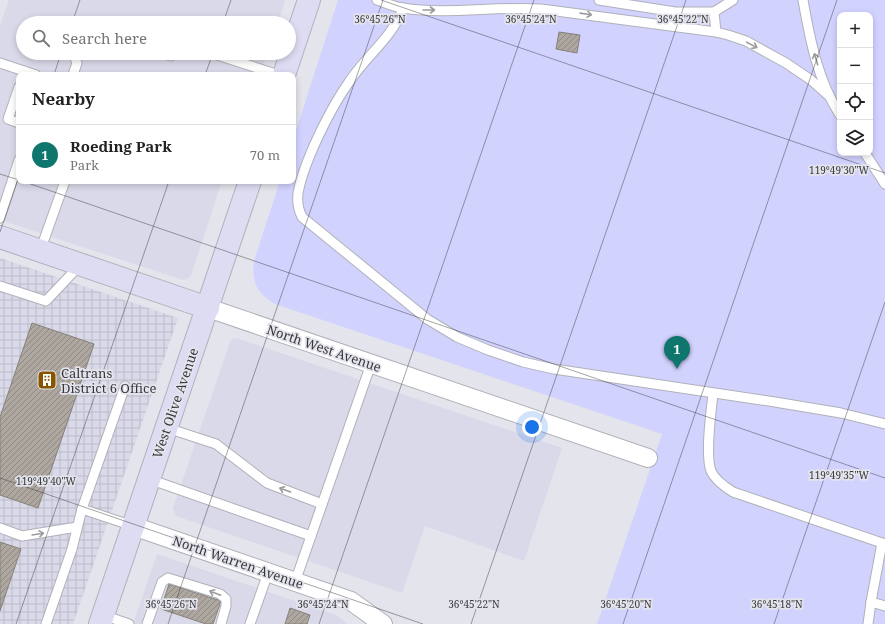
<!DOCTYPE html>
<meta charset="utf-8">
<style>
body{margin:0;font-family:"Noto Serif",serif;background:#f6f6f6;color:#222}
.controls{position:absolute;right:12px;top:12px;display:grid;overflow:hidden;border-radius:8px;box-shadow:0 2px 6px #0003}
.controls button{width:36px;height:36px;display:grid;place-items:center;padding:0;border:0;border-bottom:1px solid #e0e0e0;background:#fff;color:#222;font:20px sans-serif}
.you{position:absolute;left:532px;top:427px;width:14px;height:14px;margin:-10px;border:3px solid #fff;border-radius:50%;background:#1a73e8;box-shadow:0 0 0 6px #1a73e833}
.badge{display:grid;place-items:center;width:26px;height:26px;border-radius:50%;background:#0f766e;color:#fff;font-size:13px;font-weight:700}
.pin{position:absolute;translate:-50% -33px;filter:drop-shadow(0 1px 2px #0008)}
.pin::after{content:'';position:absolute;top:21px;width:14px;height:12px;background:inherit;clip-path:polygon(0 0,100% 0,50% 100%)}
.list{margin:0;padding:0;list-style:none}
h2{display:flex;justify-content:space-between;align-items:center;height:52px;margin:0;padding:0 16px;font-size:17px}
h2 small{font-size:13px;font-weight:400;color:#767676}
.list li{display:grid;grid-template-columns:26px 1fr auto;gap:12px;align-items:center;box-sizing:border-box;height:60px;padding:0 16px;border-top:1px solid #e0e0e0}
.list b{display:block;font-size:15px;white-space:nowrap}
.list p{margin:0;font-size:13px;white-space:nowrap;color:#767676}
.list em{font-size:13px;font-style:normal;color:#767676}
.icon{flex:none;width:22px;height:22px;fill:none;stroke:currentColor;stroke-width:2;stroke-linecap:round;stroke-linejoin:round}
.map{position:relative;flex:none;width:885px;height:624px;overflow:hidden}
.search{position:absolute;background:#fff;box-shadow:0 2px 6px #0003;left:16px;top:16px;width:280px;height:44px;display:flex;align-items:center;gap:10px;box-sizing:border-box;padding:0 14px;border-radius:22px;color:#767676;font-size:15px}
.panel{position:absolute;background:#fff;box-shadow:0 2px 6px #0003;left:16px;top:72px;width:280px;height:112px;border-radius:8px}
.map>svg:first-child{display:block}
.built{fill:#d9d9e9}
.industrial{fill:url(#industrial-grid)}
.park{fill:#d2d2ff;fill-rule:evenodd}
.building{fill:url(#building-hatch);stroke:#86807a}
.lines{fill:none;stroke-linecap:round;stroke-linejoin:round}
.service-casing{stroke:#b0b1b9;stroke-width:11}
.minor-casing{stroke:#b0b1b9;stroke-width:20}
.secondary-casing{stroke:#b0b1b9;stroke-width:24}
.service{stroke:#fff;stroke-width:9}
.minor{stroke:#fff;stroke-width:18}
.secondary{stroke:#dddcf2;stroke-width:22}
.oneway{stroke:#9c9c9e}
.ticks{fill:none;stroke:#38383c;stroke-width:1;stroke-opacity:0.45}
.labels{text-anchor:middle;stroke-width:3.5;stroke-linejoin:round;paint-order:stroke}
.street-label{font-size:13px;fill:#38383c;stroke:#e4e4ed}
.poi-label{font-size:13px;fill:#38383c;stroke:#e4e4ed;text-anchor:start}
.ticks-label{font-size:10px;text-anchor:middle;fill:#38383c;stroke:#e4e4ed;stroke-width:3.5;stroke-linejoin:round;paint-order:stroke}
</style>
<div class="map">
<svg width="885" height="624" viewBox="0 0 885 624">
<defs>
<pattern id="industrial-grid" width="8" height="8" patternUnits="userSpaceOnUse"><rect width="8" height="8" fill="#d9d9e9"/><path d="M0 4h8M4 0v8" fill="none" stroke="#bbbbc9"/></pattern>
<pattern id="building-hatch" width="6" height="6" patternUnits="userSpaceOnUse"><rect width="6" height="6" fill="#ada7a0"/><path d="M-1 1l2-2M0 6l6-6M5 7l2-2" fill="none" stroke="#8e8984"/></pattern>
</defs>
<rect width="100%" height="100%" fill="#e4e4ed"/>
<!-- built -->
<g class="built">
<path d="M9,0H285L278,23H23V53H268L260,75H19V181H222L191,275L188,279L183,280L0,220V25Z"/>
<path d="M233,338H236L562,448L524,561L425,526L402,593L176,516L173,508L230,342Z"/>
<path d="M157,554L336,615L348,624H133Z"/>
</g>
<!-- industrial -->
<path class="industrial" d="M0,258L178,318L73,624H0Z"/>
<!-- park -->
<path class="park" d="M338,0H885V624H597L662,434L275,304C257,294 251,281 254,261L280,181H293V140ZM840,15H870V153H840Z"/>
<!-- building -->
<g class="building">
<path d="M559,32L580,35L577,53L556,49Z"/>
<path d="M32,323L94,344L38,508L0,495V417Z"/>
<path d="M0,542L21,549L0,611Z"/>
<path d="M169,584L221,601L213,624H206L161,609Z"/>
<path d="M290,608L310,615L307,624H285Z"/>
</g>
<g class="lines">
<!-- service casing -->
<g class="service-casing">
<g id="service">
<path d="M377,0C386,3 394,7 403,8C446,15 496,6 541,9L716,32L728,35L746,41L786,63L811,80L829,96"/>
<path d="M599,0L675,12H714"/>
<path d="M803,0C810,40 818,81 840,115"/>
<path d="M403,8C393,37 366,56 349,82C330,109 304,161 298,193C297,202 298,209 302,217L427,319L457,337L488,350L523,362L554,369L775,402L841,413L885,424"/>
<path d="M716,32L714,12L733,0"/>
<path d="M73,53L77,63L73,75"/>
<path d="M161,53L171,56L174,53"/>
<path d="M211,53L279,75"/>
<path d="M0,63L24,71"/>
<path d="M23,75L24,71L36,75"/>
<path d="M19,87L8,119L19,123"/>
<path d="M865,153L885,184"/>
<path d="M0,218L19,160"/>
<path d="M40,251L65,181"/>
<path d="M0,286L46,301L80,265"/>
<path d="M125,386L82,509L133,526"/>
<path d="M713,394C711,412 705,455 711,471C715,480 725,487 733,492L885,544"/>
<path d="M167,428L216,444L267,483L322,504"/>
<path d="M149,479L311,536"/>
<path d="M0,528L22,536L77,527"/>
<path d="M295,582L371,364"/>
<path d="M871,602L885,606"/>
<path d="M103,615L129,624"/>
<path d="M46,624L72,549L82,509"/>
<path d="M147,624L162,582L168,578L220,594L226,599V606L221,624"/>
<path d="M250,624L268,573"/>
<path d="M868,624L871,602L882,543"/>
</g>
</g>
<!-- minor casing -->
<g class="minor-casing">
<g id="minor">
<path d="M208,308L648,458"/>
<path d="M133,526L351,601L383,624"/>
</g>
</g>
<!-- secondary casing -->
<g class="secondary-casing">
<g id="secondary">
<path d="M284,75L309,0"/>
<path d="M0,237L208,308"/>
<path d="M100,624L250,181"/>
</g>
</g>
<!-- service -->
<use href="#service" class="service"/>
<!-- minor -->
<use href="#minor" class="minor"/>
<!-- secondary -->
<use href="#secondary" class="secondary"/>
</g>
<!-- one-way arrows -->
<defs><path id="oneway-shaft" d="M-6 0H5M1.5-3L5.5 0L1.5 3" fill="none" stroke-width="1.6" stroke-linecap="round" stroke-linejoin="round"/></defs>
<g class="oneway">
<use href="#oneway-shaft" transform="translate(429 10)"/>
<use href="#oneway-shaft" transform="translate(586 14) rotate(8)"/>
<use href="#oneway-shaft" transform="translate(752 45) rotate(28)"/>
<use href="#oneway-shaft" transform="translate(816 59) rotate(-106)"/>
<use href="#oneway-shaft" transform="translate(285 490) rotate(-160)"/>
<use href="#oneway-shaft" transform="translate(38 534) rotate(-9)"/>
<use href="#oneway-shaft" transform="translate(215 593) rotate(-159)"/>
</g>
<!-- ticks -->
<path class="ticks" d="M381,0L885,173M72,23L80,0M223,23L231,0M54,75L61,53M205,75L213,53M0,174L19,180M22,181L885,478M0,232L19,176M0,478L423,624M16,624L169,181M168,624L383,0M319,624L534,0M471,624L686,0M623,624L837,0M774,624L885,302"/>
<!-- icons -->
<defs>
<g id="building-square" transform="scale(1)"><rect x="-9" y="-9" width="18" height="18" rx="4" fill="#885400" stroke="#e4e4ed"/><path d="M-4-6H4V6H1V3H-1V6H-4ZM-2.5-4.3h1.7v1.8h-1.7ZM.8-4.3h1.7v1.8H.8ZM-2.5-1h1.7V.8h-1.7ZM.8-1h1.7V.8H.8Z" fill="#fff"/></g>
</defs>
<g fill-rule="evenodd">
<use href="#building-square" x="47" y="380"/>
</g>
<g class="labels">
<!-- street labels -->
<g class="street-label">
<text transform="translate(324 348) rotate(19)" y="5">North West Avenue</text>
<text transform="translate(175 403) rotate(-71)" y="5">West Olive Avenue</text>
<text transform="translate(238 562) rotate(19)" y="5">North Warren Avenue</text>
</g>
<!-- poi labels -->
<g class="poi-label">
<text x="61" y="378">Caltrans<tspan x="61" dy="15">District 6 Office</tspan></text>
</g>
</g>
<g class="ticks-label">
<text x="380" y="23">36°45'26"N</text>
<text x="531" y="23">36°45'24"N</text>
<text x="683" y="23">36°45'22"N</text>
<text x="839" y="174">119°49'30"W</text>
<text x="839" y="479">119°49'35"W</text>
<text x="46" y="485">119°49'40"W</text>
<text x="171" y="608">36°45'26"N</text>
<text x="323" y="608">36°45'24"N</text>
<text x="474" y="608">36°45'22"N</text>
<text x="626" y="608">36°45'20"N</text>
<text x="777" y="608">36°45'18"N</text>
</g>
</svg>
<div class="controls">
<button>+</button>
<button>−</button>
<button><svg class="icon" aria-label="locate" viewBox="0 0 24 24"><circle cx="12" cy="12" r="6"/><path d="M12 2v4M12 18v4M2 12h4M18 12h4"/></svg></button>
<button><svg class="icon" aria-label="layers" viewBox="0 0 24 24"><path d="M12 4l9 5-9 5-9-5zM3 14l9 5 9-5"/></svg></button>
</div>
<div class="you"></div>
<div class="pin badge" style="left:677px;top:369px">1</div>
<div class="search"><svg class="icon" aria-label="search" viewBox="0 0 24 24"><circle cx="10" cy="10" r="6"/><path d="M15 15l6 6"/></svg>Search here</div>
<section class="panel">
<h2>Nearby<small></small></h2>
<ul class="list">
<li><span class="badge">1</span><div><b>Roeding Park</b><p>Park</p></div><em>70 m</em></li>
</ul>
</section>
</div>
